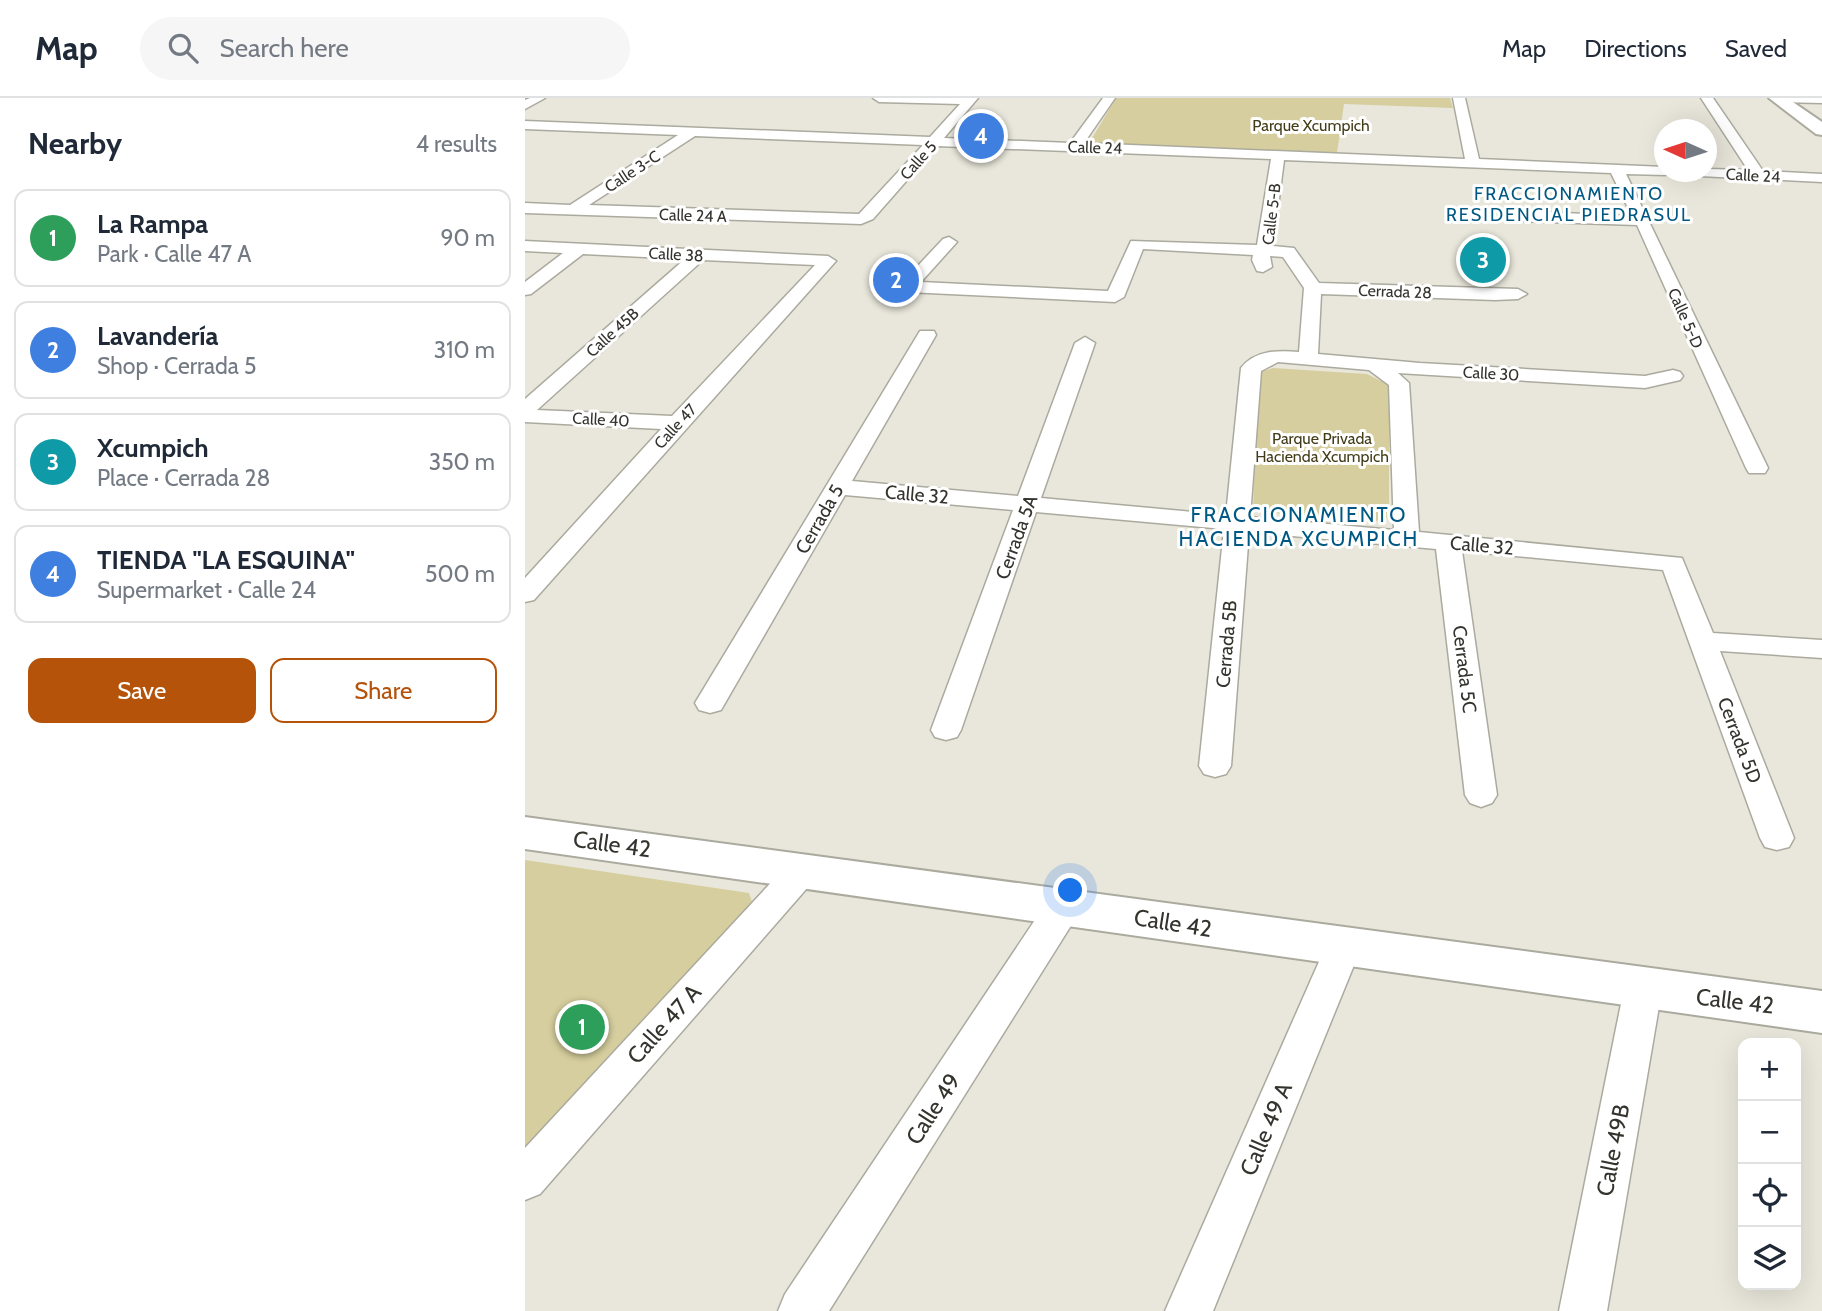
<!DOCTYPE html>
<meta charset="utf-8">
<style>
body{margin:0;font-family:Cabin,sans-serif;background:#f6f6f7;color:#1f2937}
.controls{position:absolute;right:21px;bottom:21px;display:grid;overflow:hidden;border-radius:14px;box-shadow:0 7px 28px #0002}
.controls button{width:63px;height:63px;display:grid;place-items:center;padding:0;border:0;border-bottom:2px solid #e0e1e3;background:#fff;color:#1f2937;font:35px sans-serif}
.compass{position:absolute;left:1129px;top:21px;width:63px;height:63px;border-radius:50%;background:#fff;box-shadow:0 7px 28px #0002;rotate:273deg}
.you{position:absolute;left:546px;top:793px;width:24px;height:24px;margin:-18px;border:5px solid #fff;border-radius:50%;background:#1a73e8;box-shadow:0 0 0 10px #1a73e833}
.badge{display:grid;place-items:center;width:46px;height:46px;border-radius:50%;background:#b45309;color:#fff;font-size:23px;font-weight:700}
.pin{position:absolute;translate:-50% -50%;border:4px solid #fff;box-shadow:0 2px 7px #0006}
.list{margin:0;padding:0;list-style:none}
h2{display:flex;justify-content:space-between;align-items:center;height:91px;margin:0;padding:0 28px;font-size:30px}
h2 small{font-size:23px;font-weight:400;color:#747a83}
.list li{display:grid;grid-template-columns:46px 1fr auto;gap:21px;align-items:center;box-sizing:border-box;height:98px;margin:0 14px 14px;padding:0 14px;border:2px solid #e0e1e3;border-radius:14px}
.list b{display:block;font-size:26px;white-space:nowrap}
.list p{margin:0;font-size:23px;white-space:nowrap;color:#747a83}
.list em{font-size:23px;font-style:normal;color:#747a83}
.actions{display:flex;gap:14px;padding:21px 28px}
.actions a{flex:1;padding:16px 0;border:2px solid #b45309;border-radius:14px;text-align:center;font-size:24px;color:#b45309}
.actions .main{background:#b45309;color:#fff}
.icon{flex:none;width:38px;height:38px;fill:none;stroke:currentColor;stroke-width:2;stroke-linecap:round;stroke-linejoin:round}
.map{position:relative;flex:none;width:1297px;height:1213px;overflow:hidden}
header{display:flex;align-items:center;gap:42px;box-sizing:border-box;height:98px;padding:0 35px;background:#fff;border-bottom:2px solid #e0e1e3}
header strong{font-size:33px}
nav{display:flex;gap:38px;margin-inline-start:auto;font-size:24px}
.search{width:490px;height:63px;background:#f6f6f7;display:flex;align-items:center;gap:18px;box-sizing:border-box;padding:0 24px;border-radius:38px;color:#747a83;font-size:26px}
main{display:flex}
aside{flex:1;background:#fff}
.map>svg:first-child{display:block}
.green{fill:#d6ce9e}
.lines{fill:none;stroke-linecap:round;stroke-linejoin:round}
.street-casing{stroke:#abaa9e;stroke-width:3}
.secondary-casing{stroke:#abaa9e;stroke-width:4}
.street{fill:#fff;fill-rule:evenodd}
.secondary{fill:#fff;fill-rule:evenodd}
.labels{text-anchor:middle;stroke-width:6;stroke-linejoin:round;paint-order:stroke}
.far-park-label{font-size:16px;fill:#423c18;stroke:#fff}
.far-street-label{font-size:16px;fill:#34332e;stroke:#fff}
.far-neighbourhood-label{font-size:18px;letter-spacing:2px;fill:#005984;stroke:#fff}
.street-label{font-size:19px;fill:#34332e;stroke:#fff}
.neighbourhood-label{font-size:21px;letter-spacing:2px;fill:#005984;stroke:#fff}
.near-street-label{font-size:23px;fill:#34332e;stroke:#fff}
</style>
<header>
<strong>Map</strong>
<div class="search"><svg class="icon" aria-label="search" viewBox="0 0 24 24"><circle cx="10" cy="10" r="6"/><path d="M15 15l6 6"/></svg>Search here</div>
<nav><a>Map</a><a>Directions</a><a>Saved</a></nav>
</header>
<main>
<aside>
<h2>Nearby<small>4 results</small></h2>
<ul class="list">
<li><span class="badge" style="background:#2e9e5b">1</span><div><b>La Rampa</b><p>Park · Calle 47 A</p></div><em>90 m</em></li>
<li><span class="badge" style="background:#3f7fe0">2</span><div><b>Lavandería</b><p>Shop · Cerrada 5</p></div><em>310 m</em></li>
<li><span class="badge" style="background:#0f9aa8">3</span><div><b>Xcumpich</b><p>Place · Cerrada 28</p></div><em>350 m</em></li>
<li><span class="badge" style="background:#3f7fe0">4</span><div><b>TIENDA &quot;LA ESQUINA&quot;</b><p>Supermarket · Calle 24</p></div><em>500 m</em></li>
</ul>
<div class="actions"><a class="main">Save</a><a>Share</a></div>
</aside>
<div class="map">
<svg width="1297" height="1213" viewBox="0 0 1297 1213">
<rect width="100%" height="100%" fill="#e9e7db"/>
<!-- green -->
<g class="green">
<path d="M591,0H925L928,10L819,6L812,55L563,47Z"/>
<path d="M748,270L842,276L864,287V419L848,424L728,413L733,275Z"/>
<path d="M0,762L224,795L227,804L0,1055Z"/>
</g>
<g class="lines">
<!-- street casing -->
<g class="street-casing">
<g id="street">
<path d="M5,0H20L0,11V2Z"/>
<path d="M348,0H453L419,40L545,45L578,0H590L559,45L940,61L928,0H940L954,61L1140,69V74H1147L1140,77L1101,76L1243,370L1240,375H1224L1221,370L1112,127L995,123L987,118L995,113L1107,118L1086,75L759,62L748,148L769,150L794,185L993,191L1002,196L993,201L970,202L796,196L793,256L895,265L1120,278L1148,272L1155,274L1158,278L1155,282L1120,290L873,275L884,285L894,434L1157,460L1188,535L1297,542V560L1195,553L1269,740L1264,749L1252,752L1240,749L1235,740L1138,472L937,453L972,697L967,705L956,709L945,705L940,697L911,451L724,434L706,668L701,676L690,679L679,676L674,668L699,431L511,414L436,632L432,639L421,642L410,639L406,632L488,412L320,397L196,612L185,615L174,612L170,605L395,233H409L411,237L327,383L493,398L550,245L560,239L570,245L516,400L701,417L716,270C730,252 754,252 774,254L779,190L758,159L745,158L747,169L738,174L732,173L727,162L728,157L618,151L599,199L590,204L382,194L373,189L418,141L424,139L432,144L396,184L583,193L606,143L732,147L746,61L412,48L348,121L336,126L0,115V105L45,107L153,37L0,31V23L405,39L435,6L354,4ZM170,38L398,47L334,116L64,107ZM753,264L844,272L864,287L869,432L725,419L736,273Z"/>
<path d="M1176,0H1188L1238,73L1297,76V84L1154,77L1152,74H1182V71L1223,72Z"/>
<path d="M1247,0H1297V5L1253,4Z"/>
<path d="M0,143L303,158L311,163L9,502L0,504V480L136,331L0,324V301L160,161L58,156L6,196L0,197V184L38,155L0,153ZM178,162L290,167L147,318L12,312Z"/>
<path d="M278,759L290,763L295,772L290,781L15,1096L0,1102V1050L266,763Z"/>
<path d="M539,794L552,798L557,808L552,818L304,1213H253L260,1196L526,798Z"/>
<path d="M818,835L831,839L836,850L688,1213H640L800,850L805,839Z"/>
<path d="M1118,875L1131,880L1137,891L1082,1213H1034L1099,891L1105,880Z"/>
</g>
</g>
<!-- secondary casing -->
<g class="secondary-casing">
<g id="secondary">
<path d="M1244,0H1262L1297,24V37L1291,36Z"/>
<path d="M0,719L1297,893V935L0,751Z"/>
</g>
</g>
<!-- street -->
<use href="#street" class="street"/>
<!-- secondary -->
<use href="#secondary" class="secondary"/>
</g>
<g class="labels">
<!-- far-park labels -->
<g class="far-park-label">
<text x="786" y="33">Parque Xcumpich</text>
<text x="797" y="346">Parque Privada<tspan x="797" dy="18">Hacienda Xcumpich</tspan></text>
</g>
<!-- far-street labels -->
<g class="far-street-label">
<text transform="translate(570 49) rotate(2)" y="6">Calle 24</text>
<text transform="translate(393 62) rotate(-48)" y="6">Calle 5</text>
<text transform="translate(107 73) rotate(-33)" y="6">Calle 3-C</text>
<text transform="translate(1228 77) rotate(3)" y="6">Calle 24</text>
<text transform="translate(746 116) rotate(-83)" y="6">Calle 5-B</text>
<text transform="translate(168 117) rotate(2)" y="6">Calle 24 A</text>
<text transform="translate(151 156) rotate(3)" y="6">Calle 38</text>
<text transform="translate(870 193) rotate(2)" y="6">Cerrada 28</text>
<text transform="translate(1161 220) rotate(66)" y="6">Calle 5-D</text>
<text transform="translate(87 234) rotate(-42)" y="6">Calle 45B</text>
<text transform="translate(966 275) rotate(3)" y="6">Calle 30</text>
<text transform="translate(76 321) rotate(3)" y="6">Calle 40</text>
<text transform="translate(150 328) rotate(-48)" y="6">Calle 47</text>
</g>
<!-- far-neighbourhood labels -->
<g class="far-neighbourhood-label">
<text x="1044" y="102">FRACCIONAMIENTO<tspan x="1044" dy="21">RESIDENCIAL PIEDRASUL</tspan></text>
</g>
<!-- street labels -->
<g class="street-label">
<text transform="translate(392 396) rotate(5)" y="7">Calle 32</text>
<text transform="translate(294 421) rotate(-60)" y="7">Cerrada 5</text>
<text transform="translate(491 439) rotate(-70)" y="7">Cerrada 5A</text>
<text transform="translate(957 447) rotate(5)" y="7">Calle 32</text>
<text transform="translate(701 546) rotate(-85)" y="7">Cerrada 5B</text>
<text transform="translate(940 571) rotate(83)" y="7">Cerrada 5C</text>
<text transform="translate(1215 642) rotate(69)" y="7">Cerrada 5D</text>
</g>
<!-- neighbourhood labels -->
<g class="neighbourhood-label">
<text x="774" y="424">FRACCIONAMIENTO<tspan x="774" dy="24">HACIENDA XCUMPICH</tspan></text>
</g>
<!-- near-street labels -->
<g class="near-street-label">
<text transform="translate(87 746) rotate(8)" y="8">Calle 42</text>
<text transform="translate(648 825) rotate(9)" y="8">Calle 42</text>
<text transform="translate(1210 903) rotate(7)" y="8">Calle 42</text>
<text transform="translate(139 926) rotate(-48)" y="8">Calle 47 A</text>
<text transform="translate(408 1011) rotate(-57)" y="8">Calle 49</text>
<text transform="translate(741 1031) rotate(-67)" y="8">Calle 49 A</text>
<text transform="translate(1088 1052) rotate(-79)" y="8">Calle 49B</text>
</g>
</g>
</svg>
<div class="controls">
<button>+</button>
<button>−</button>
<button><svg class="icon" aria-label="locate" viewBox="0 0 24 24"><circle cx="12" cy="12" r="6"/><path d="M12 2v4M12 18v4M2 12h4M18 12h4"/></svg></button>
<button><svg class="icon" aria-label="layers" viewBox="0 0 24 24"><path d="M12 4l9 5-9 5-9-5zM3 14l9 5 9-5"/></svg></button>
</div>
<svg class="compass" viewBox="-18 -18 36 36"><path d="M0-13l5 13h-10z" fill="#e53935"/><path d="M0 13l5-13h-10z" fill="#747a83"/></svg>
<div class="you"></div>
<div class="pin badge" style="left:57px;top:929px;background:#2e9e5b">1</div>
<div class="pin badge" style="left:371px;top:182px;background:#3f7fe0">2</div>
<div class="pin badge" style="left:958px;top:162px;background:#0f9aa8">3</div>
<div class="pin badge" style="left:456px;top:38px;background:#3f7fe0">4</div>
</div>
</main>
